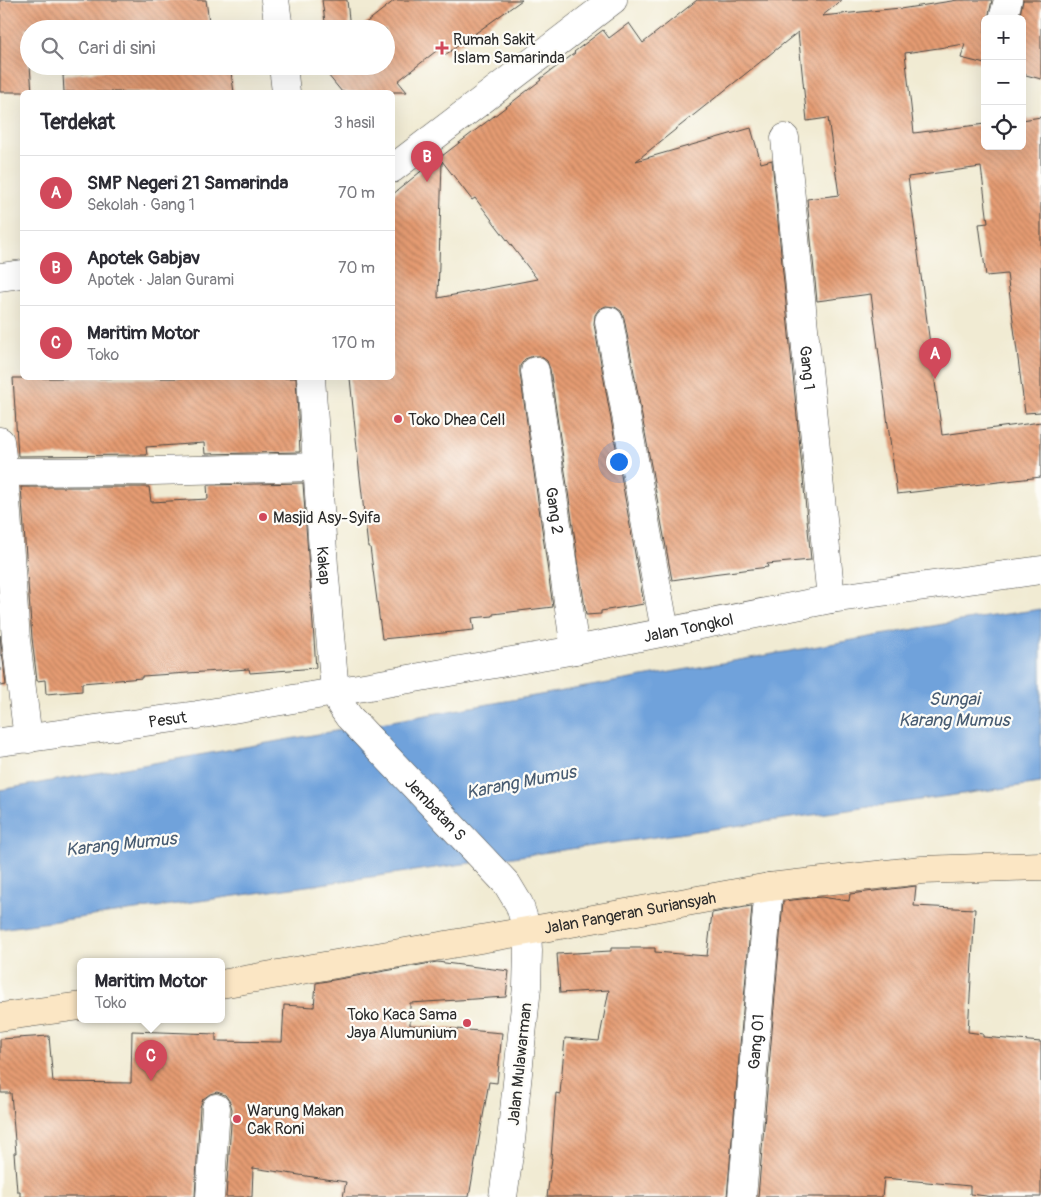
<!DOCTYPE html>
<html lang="id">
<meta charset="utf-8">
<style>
body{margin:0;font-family:Pangolin,sans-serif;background:#f2f2f3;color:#2b2b33}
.controls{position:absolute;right:15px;top:15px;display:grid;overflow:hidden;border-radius:8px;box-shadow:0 5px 20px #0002}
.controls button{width:45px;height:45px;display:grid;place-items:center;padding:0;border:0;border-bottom:1px solid #e1e1e2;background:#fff;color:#2b2b33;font:25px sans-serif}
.you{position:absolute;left:618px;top:461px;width:18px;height:18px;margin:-12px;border:4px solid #fff;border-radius:50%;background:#1a73e8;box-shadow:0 0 0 8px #1a73e833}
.badge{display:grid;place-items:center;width:32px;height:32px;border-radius:50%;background:#d1495b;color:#fff;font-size:16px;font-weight:700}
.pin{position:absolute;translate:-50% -41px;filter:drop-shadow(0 1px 2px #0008)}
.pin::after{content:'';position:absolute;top:26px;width:18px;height:15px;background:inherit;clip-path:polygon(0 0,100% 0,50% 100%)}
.popup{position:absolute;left:77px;top:958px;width:148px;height:65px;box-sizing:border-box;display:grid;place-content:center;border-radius:8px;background:#fff;filter:drop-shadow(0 1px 4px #0005);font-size:16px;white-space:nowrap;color:#7c7c81}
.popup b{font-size:19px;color:#2b2b33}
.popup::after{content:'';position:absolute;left:50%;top:100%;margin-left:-10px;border:10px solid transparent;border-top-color:#fff}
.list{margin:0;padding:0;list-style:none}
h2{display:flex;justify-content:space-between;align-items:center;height:65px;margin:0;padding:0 20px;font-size:21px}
h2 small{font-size:16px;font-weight:400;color:#7c7c81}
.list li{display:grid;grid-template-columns:32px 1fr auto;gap:15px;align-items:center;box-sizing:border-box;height:75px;padding:0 20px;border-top:1px solid #e1e1e2}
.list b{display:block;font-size:19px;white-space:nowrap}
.list p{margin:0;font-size:16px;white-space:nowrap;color:#7c7c81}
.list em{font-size:16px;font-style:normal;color:#7c7c81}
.icon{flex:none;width:28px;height:28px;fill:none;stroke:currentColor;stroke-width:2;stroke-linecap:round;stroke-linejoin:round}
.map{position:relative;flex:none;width:1041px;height:1197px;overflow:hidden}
.search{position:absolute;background:#fff;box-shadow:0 5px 20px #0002;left:20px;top:20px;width:375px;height:55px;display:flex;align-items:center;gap:12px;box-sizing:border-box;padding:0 18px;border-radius:28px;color:#7c7c81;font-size:19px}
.panel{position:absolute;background:#fff;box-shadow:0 5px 20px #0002;left:20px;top:90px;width:375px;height:290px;border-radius:8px}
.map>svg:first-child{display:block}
.water{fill:#70a2db;stroke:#4e6683}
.building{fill:url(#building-back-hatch);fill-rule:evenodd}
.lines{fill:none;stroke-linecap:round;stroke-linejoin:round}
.street-casing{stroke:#494844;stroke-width:29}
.secondary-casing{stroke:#494844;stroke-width:29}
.street{stroke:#fff;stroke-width:28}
.secondary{stroke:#fbe6c4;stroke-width:28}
.poi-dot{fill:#d1495b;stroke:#fdfcf7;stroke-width:2}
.labels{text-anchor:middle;stroke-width:4.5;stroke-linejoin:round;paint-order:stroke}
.poi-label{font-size:16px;fill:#2b2b2b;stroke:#fdfcf7;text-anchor:start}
.street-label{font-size:16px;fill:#2b2b2b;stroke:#fdfcf7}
.water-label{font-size:18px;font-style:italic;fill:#475b71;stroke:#fdfcf7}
</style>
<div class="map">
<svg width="1041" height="1197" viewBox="0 0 1041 1197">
<defs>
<pattern id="building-back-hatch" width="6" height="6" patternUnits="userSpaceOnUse" patternTransform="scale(1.25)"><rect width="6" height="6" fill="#e59b72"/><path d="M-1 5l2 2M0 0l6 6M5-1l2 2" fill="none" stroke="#ba7f5e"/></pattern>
</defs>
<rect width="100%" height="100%" fill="#fdfcf7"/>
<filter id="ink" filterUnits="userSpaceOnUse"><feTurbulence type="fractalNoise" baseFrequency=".02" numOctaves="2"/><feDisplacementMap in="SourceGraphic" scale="10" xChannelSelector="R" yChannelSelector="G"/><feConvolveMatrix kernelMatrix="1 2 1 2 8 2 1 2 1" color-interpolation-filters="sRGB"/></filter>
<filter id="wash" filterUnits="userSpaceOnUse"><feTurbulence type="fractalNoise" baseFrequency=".0096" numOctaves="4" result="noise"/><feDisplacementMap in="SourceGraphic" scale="20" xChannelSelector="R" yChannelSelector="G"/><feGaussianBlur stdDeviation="1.12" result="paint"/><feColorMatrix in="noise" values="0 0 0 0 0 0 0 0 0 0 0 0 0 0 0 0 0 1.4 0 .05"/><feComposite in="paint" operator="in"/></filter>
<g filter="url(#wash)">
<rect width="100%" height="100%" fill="#f1ebd3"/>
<!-- water -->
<path class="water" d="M1041,609V783L0,929V790L972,619Z"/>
<g id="blocks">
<!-- building -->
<g class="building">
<path d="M0,0H206L210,29H26L29,66H30L32,92H0Z"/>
<path d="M322,0H347L350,29H326Z"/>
<path d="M395,0H522L445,55L440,48L398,81L407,92H342L328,75L340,66H386V29H358Z"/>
<path d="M697,0H842L822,16L900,8V9L958,0H992L988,19H985V64L961,58L965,44L905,53L914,133L985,124V146H1022V120L1041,117V412L1025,413L1007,274L986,276L979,224L988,223L981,167L908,177L942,435L1041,422V477L897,494L871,294L817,301L807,199L839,195L828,118L807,121L798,32L636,161L751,128L761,163L772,160L811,560L767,564L768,567L712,574L672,580L624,318L621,311L615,307L606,306L599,309L595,315L594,324L644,604L601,611V614L586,615L550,369L547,361L540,356H533L525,359L520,366V373L553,607L493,614V616L472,618L474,630L382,639L370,547H368L359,468L350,378H392V195L442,154V156L541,80L540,79L575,53L574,52L603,30L609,38L629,23L643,43ZM442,161L472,200L475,198L537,279L438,298Z"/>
<path d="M1023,0H1041V79L1022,74V19H1019Z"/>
<path d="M148,66H230L234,92H64L63,75Z"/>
<path d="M13,378H296L300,452L205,454L204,443L146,447L147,455L18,456Z"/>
<path d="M303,483L316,668L250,673L249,669L142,676V678L82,683V691L46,694L45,680L37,681L32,638L21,487H149L151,502L208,499L207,485Z"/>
<path d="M0,635L6,685L0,686Z"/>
<path d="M916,886L914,906L975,909L968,1032L983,1034V1037L1041,1042V1197H994L970,1194V1186L884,1178L882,1197H758L783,901L821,897L849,901L850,894Z"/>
<path d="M751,906H752L727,1197H547L552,1158H551L556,1093L560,1094L565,1038L599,1041L609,990L560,993L557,954L611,951V948H655V952L707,956L712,913Z"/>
<path d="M437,962L509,971L506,997L410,1003V1025L502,1033L497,1083L489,1082L469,1197H343L346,1182L253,1168L252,1197H226L232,1109L230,1102L225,1095L217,1092L210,1094L203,1099L200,1107L195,1197H20V1191H17L14,1153H16L11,1093H1L0,1075V1039L49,1036L53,1082L131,1083L132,1031L216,1034V1041L282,1042L284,1005L314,1007L316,983Z"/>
</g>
</g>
</g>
<g filter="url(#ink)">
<use href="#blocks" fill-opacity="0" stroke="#494844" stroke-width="1"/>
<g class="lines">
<!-- street casing -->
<g class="street-casing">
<g id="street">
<path d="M275,0L279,29"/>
<path d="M1003,19L1008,0"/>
<path d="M283,66L286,92"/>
<path id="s1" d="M785,138L831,599"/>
<path d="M392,169L613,0"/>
<path d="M0,277L22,274"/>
<path d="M609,321L665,631"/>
<path id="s2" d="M535,371L575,650"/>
<path id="s3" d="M311,378L324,566L335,692C338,702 343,709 349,717L507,884L519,904L523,916L527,931L528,951L527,987L511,1140L503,1197"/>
<path d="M0,441L4,472L16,640L28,739"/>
<path d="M0,472L153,471L317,467"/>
<path id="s4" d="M0,742L197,715L335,692L575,650L831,599L1041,570"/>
<path d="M210,1197L216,1108"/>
<path id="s5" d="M742,1197L769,887"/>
</g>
</g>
<!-- secondary casing -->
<g class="secondary-casing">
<g id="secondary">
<path id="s6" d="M221,984L527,931L769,887L922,870L1041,866"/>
<path d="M0,1017L81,1006"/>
</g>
</g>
<!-- street -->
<use href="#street" class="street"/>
<!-- secondary -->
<use href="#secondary" class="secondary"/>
</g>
</g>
<!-- markers -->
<g class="poi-dot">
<path d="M439.5 40.5h5v5h5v5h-5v5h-5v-5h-5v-5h5z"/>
<circle cx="398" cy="419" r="5"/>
<circle cx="263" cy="517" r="5"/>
<circle cx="467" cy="1023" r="5"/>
<circle cx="237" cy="1119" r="5"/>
</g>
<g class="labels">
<!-- poi labels -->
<g class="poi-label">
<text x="453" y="45">Rumah Sakit<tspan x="453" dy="18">Islam Samarinda</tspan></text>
<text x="408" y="425">Toko Dhea Cell</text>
<text x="273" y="523">Masjid Asy-Syifa</text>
<text x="457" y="1020" text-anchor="end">Toko Kaca Sama<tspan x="457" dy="18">Jaya Alumunium</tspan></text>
<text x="247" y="1116">Warung Makan<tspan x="247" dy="18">Cak Roni</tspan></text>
</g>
<!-- street labels -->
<g class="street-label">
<text dy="6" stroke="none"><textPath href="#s1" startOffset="231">Gang 1</textPath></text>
<text dy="6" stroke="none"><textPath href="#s2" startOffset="141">Gang 2</textPath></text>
<text dy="6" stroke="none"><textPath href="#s3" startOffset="188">Kakap</textPath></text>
<text dy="6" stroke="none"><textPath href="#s4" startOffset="698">Jalan Tongkol</textPath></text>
<text dy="6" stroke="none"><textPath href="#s4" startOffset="169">Pesut</textPath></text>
<text dy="6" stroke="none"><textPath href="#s3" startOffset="470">Jembatan S</textPath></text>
<text dy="6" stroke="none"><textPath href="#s6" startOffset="415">Jalan Pangeran Suriansyah</textPath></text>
<text dy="6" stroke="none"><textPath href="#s5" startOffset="156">Gang 01</textPath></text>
<text transform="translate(519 1064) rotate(-84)" y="6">Jalan Mulawarman</text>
</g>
<!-- water labels -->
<g class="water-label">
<text x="954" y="705">Sungai<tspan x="954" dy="21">Karang Mumus</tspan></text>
<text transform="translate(521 782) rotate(-11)" y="6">Karang Mumus</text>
<text transform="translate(121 844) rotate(-6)" y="6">Karang Mumus</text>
</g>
</g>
</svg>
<div class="controls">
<button>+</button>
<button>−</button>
<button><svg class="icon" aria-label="locate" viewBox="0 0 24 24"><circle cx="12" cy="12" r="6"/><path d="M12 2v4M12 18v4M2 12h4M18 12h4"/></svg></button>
</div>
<div class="you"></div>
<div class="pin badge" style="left:935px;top:379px">A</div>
<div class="pin badge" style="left:427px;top:182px">B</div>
<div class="pin badge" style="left:151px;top:1081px">C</div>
<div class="popup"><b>Maritim Motor</b>Toko</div>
<div class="search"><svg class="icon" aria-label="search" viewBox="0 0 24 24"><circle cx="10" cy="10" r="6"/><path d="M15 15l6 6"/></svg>Cari di sini</div>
<section class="panel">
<h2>Terdekat<small>3 hasil</small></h2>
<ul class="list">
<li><span class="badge">A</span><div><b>SMP Negeri 21 Samarinda</b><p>Sekolah · Gang 1</p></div><em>70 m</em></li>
<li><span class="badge">B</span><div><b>Apotek Gabjav</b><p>Apotek · Jalan Gurami</p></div><em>70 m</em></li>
<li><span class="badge">C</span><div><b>Maritim Motor</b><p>Toko</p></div><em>170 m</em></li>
</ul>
</section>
</div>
